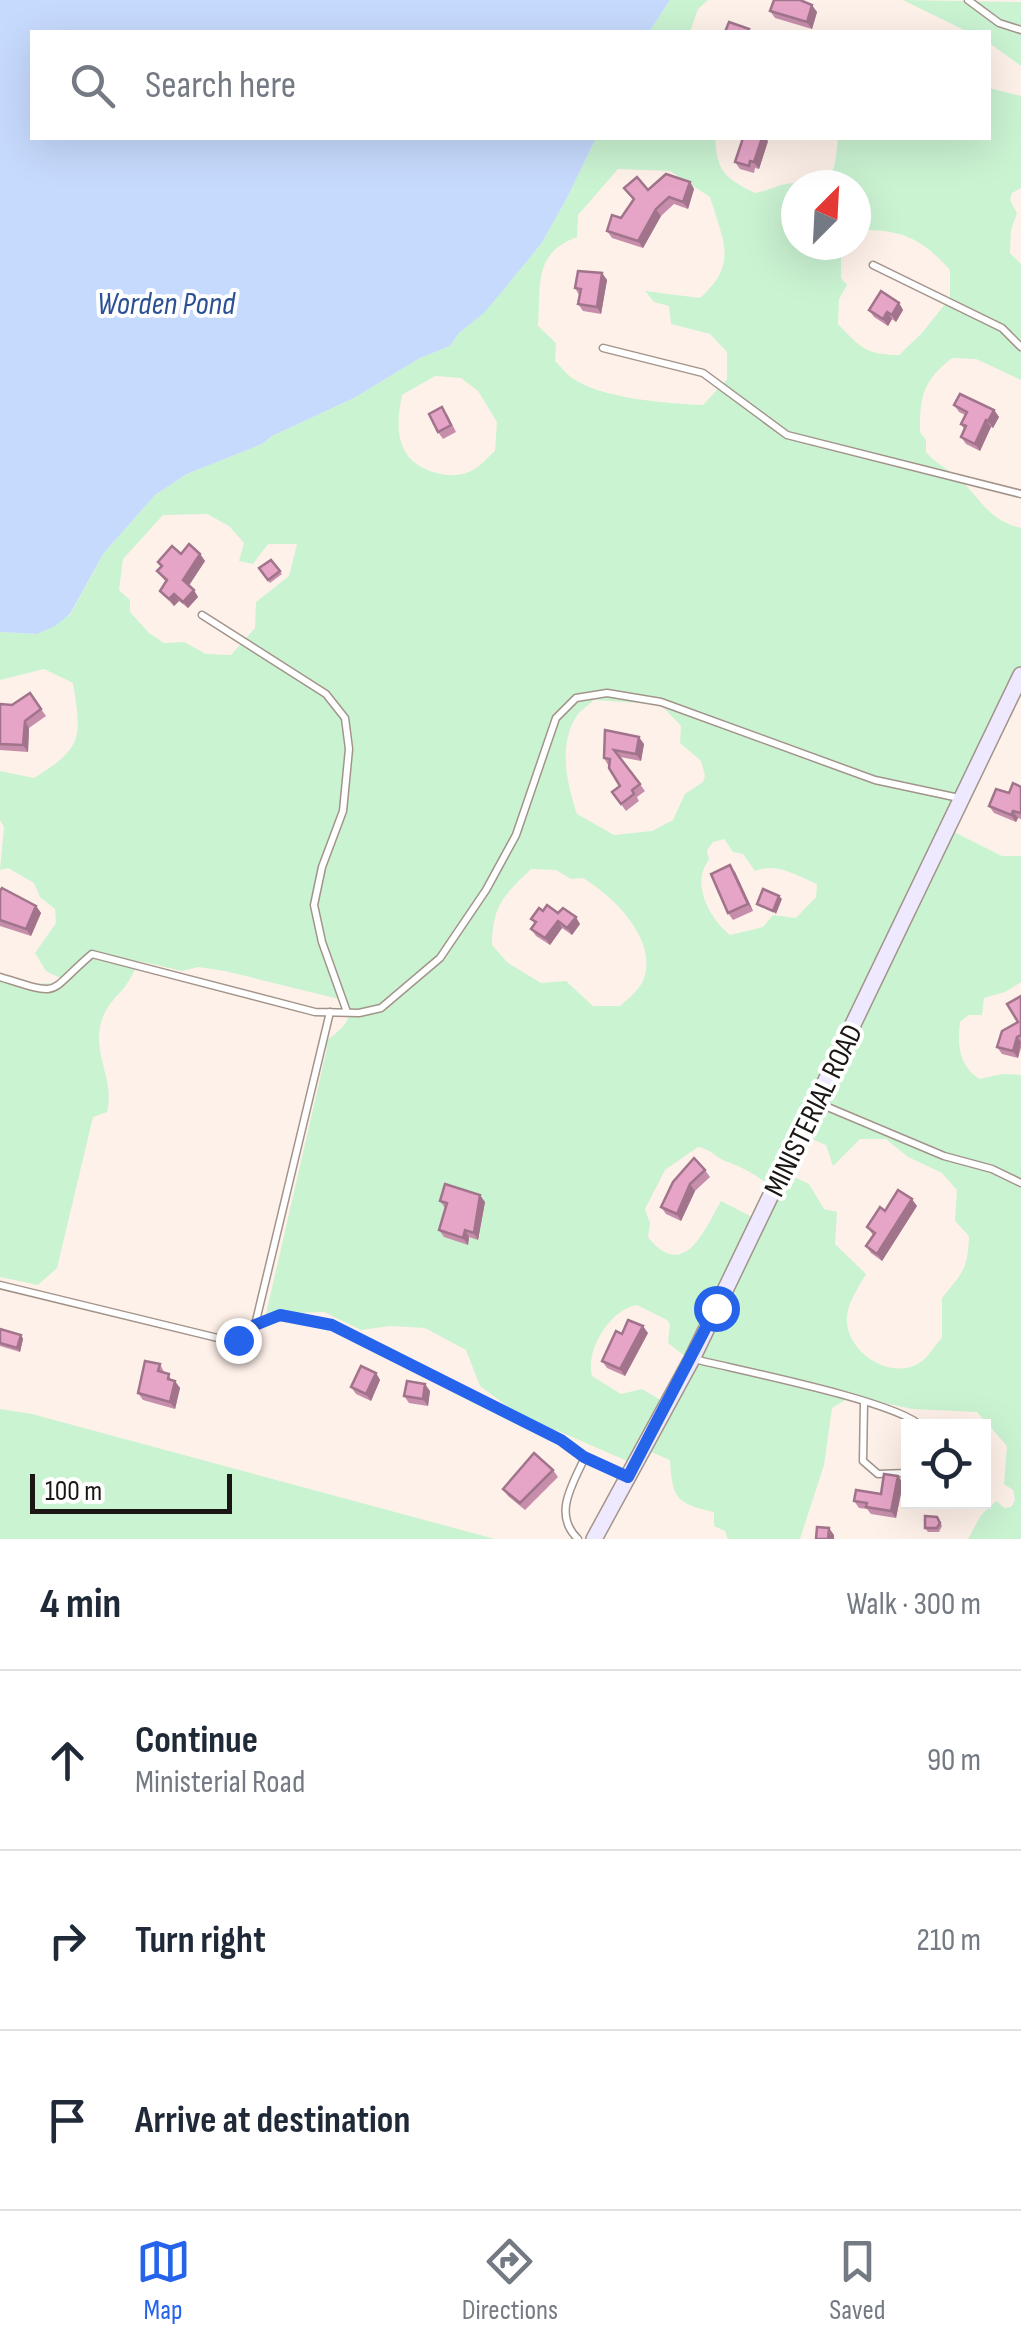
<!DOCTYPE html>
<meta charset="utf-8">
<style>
body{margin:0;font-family:"Sofia Sans Condensed",sans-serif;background:#f2f2f3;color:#1f2937}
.controls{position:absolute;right:30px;bottom:30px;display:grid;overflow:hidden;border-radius:0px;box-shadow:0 10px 40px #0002}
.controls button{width:90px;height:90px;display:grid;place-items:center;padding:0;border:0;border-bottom:2px solid #e0e1e3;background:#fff;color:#1f2937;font:50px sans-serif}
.compass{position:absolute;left:781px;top:170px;width:90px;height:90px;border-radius:50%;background:#fff;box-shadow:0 10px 40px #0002;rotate:24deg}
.scale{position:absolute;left:30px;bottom:25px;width:202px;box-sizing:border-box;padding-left:10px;border:5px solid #1b1613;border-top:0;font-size:28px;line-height:35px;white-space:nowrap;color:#1b1613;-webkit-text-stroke:8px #fff;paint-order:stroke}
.stop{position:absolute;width:30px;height:30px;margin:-22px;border:8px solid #2563eb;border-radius:50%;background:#fff}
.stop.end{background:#2563eb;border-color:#fff;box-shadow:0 2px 10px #0008}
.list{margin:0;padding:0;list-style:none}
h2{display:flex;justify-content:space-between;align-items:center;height:130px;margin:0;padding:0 40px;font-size:42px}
h2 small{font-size:32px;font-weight:400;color:#747a83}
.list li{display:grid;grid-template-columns:65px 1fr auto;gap:30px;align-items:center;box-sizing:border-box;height:180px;padding:0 40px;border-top:2px solid #e0e1e3}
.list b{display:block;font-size:38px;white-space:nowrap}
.list p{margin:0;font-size:32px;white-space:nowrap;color:#747a83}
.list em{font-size:32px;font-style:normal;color:#747a83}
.icon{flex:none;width:55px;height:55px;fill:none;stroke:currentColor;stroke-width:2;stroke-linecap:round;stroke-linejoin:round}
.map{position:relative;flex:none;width:1021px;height:1539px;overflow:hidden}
.search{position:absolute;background:#fff;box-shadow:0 10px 40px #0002;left:30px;right:30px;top:30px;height:110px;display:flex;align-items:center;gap:25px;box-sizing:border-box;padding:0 35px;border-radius:0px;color:#747a83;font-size:38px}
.sheet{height:670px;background:#fff}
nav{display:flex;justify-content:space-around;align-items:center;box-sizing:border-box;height:140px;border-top:2px solid #e0e1e3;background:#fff;font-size:28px;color:#747a83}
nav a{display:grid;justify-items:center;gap:5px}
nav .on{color:#2563eb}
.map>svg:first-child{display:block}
.green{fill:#caf3d2;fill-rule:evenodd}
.water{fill:#c6dafd}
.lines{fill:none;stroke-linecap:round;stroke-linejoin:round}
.lane-casing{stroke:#a3948b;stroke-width:9}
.secondary-casing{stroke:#a3948b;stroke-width:18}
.lane{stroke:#fff;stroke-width:6}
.secondary{stroke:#eee9ff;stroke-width:15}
.wall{fill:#c68eab}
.shaded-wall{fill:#a1748b}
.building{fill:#e6a5c7;stroke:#a1748b;stroke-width:2.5}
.route{stroke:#2563eb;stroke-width:12}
.labels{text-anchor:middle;stroke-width:8;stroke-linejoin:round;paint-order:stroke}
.street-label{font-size:30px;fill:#1b1613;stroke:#fff}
.water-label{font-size:32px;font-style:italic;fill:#2b5194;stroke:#fff}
</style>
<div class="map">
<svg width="1021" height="1539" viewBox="0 0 1021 1539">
<rect width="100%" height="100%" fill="#fef1e9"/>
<!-- green -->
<g class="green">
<path d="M670,0H708L698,9L690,32H649Z"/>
<path d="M903,0L1021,2V66L989,43L988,32H968Z"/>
<path d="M989,88L1021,96V188L1012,193L1010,200L1017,213L1011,230L1010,253L1021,264V380L976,359L952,358C923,381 920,395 920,432L926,440V452C936,464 947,468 958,478C982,499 986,519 1021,528V695L1015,692L948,829L1002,856H1021V982L1005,992L984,998L982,1015H969L960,1022C957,1046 959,1065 979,1079L1002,1074L1021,1075V1539H968L981,1515L996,1501L1005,1508L1011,1507L1015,1500L1013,1490L1004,1484L1007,1446L977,1412L912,1409L852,1396L832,1408L824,1465L800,1539H728L725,1531L714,1526V1512C676,1504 672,1498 670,1460L644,1449L634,1464L556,1430H539L480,1386L466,1350L425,1328L390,1326L361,1330L324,1312L266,1314L327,1048L324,1043C338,1031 356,1021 347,1001L225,971L198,967L182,971L139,961C135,969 130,980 124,988C113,1000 103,1010 100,1027C94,1056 115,1082 107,1112L93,1117L57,1268L38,1285L0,1277V977L19,985L68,982L46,971L35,953L56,923L55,909L40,897L34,883L8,868L0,870L4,827L0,820V771L34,778C83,748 82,738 73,683L44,669L0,680V632L37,634L70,615L103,554L155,495L187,474L262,444L272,436L354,398L420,358L450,346L459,333L485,311L541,244L567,198L596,138H715C717,172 725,178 755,193C768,191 782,183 795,183C835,180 834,178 838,138H988ZM618,169L670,171L710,197C723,241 739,263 700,298L645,291L654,302L669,306L671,324L710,334L727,352V379L703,405C669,404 599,398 572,378C566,374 561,366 555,361L556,343L538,326C541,285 533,253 577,237L578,215ZM796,185H856V238L863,230C904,230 923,240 950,270V298L921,334L899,355C866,355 860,347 838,324L839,299L847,285L841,278V254L849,245H796ZM435,376L461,378L478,391L497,422L495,451C488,457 480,467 471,471C458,477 447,476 433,472C396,460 395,429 402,395ZM207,514L229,526L244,543L239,561L253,564L268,544H297L289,576L256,602L255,628L231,655L206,654L184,642L164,643L149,633L130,612V600L119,590L123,559L163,515ZM594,700L653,704L664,708L681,726L680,743L701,761L705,776L703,782L685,794L673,820L652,831L614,835L577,814C567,784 558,746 576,717C579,711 589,705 594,700ZM724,839L733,852L743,854L755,871C777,862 797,876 817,884L816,897L796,918L773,915L763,927L730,935C710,919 690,883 709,860L707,850L713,842ZM531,869L556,870L571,879L583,878C613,896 655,937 645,975C642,988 630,997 620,1006H593L566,981L541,983L508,963L492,945C493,905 503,896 531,869ZM802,1135L826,1145L833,1166L860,1139H886L908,1157L942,1173L957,1190L955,1221L969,1236C968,1270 962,1273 942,1298V1338C935,1345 929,1356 921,1362C889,1384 838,1347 848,1310C851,1298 860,1285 866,1274L835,1244L837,1212L824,1209L809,1184L784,1172ZM698,1147C711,1149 715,1157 725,1161C745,1168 758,1176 774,1189L758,1220L721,1201C704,1231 684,1282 648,1237L650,1223L645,1209L665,1170ZM637,1305L667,1320L670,1324L668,1343L690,1360L667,1404L642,1389L621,1394L592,1376C585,1351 610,1309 637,1305Z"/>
<path d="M0,1409L32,1414L495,1539H0Z"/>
</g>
<!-- water -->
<path class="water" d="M0,0H670L649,32H32V138H596L567,198L541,244L485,312L459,333L450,346L420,358L354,398L272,436L262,444L187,474L155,495L103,554L70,614L55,626L37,634L0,632Z"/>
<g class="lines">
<!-- lane casing -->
<g class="lane-casing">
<g id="lane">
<path d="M968,0L999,23L1021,30"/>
<path d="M873,265L1002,328L1021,347"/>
<path d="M603,348L703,373L787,435L1021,494"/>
<path d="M202,615L326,694L345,718L349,749L343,811L322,867L314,905L322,942L347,1012"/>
<path d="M0,977C64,997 45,994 92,954L315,1012L359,1013L381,1008L440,958L486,890L516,835L556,718L576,698L607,693L661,702L875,780L959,798"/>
<path d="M818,1103L944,1156L992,1169L1021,1183"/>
<path d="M0,1285L230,1341C243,1340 247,1330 258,1324C283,1310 305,1318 332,1325L561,1440L585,1457C573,1484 552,1514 578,1539"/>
<path d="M255,1325L330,1012"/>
<path d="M694,1359C738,1370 896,1401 921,1426"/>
<path d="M864,1402L863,1461L878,1474L908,1473"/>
<path d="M585,1457L628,1477"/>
</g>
</g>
<!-- secondary casing -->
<g class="secondary-casing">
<path id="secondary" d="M594,1539L692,1359L1021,675"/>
</g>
<!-- lane -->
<use href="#lane" class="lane"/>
<!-- secondary -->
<use href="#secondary" class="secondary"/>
</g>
<!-- wall -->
<g class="wall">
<path d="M806,3L817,12L812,29L775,18L770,11Z"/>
<path d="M768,141L759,169L755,168L754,173L740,169L735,162Z"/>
<path d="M690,182L694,189L688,209L674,204L661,216L643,248L612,238L607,231L621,218L633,200L624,188L648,190Z"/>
<path d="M602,273L607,280L601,314L583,311L578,304L579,295L575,288Z"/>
<path d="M899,303L903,310L896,322L892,319L888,326L874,317L869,310Z"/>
<path d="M954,405L994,410L999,417L993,428L991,427L980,451L966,444L961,437L964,429L961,424L965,415L959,412Z"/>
<path d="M447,414L456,432L443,439L438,432Z"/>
<path d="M181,554H200L205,561L189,585L198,597L188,608L179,601L174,606L160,591L166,582L157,571L161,566L158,562Z"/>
<path d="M271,560L282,574L270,583L259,568Z"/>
<path d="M0,704L41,709L46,716L29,728L28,752L0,750Z"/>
<path d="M605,730L644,744L641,761L620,757L645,791L637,797L639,801L626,811L612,792L620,786L604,758Z"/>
<path d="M1021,787V819L1018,818L1016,822L994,813L989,806Z"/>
<path d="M735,872L753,911L733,920L728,913Z"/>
<path d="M0,891L36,906L41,913L31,936L0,926Z"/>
<path d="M543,911L558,913L580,924L572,935L562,928L550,945L536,936L531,929L535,924L531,919Z"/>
<path d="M1021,996V1048L1018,1058L1002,1054L997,1047L1018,1022Z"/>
<path d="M705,1170L710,1177L695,1191L681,1221L666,1214L661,1207Z"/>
<path d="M440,1201L485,1202L478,1240L469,1237L468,1245L444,1237L439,1230L445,1208Z"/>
<path d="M917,1206L882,1261L871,1253L866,1246L873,1235L867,1227L885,1211Z"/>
<path d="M0,1329L21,1335L23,1339L20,1352L0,1346Z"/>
<path d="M648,1333L625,1376L607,1368L602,1361L622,1334Z"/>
<path d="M160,1364L164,1372L180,1388L175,1409L143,1400L138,1393Z"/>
<path d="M376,1373L380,1380L371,1401L356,1394L351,1387Z"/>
<path d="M430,1391L428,1406L409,1403L404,1396Z"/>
<path d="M553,1470L558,1477L525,1510L508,1496L503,1489Z"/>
<path d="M898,1476L903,1483L896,1518L871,1514L867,1509L859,1508L854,1501L881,1494Z"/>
<path d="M939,1520L942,1526L939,1532H928L925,1528Z"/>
</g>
<!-- shaded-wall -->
<g class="shaded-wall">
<path d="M812,5L817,12L812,29L807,22Z"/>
<path d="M762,138H765L768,141L759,169L754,162Z"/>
<path d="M690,182L694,189L688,209L683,202Z"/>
<path d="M656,209L661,216L643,248L638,241Z"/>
<path d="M602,273L607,280L601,314L597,307Z"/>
<path d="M899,303L903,310L896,322L892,315Z"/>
<path d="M887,312L892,319L888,326L883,319Z"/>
<path d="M994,410L999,417L993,428L988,421Z"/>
<path d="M986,420L991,427L980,451L975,444Z"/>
<path d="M200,554L205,561L188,587L183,580Z"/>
<path d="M194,590L198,597L188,608L183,602Z"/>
<path d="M174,594L179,601L174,606L169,599Z"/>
<path d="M25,721L29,728L28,752L23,745Z"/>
<path d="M639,737L644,744L641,761L636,754Z"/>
<path d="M1013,811L1018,818L1016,822L1011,815Z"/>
<path d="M730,865L735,872L753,911L748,904Z"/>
<path d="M779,896L782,899L776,914L773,911Z"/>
<path d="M36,906L41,913L31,936L26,929Z"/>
<path d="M576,917L580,924L572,935L567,928Z"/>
<path d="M558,921L562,928L550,945L545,938Z"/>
<path d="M1017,1037L1021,1042L1018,1058L1013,1051Z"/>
<path d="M690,1184L695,1191L681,1221L677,1214Z"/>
<path d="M480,1195L485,1202L478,1240L474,1233Z"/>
<path d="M912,1199L917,1206L882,1261L877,1254Z"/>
<path d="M465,1230L469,1237L468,1245L463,1238Z"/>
<path d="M643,1326L648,1333L625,1376L620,1369Z"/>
<path d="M21,1335L23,1339L20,1352L17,1348Z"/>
<path d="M376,1373L380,1380L371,1401L366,1394Z"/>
<path d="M175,1381L180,1388L175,1409L170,1402Z"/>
<path d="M425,1384L430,1391L428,1406L423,1399Z"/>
<path d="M898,1476L903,1483L896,1518L891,1511Z"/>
<path d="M829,1528L834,1535V1539H828Z"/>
</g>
<!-- building -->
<g class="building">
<path d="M774,0H800L812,5L807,22L770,11Z"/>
<path d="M729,22L749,29L747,32H725Z"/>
<path d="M743,138H762L754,162L750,161L749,166L735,162Z"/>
<path d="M666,174L690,182L683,202L669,197L656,209L638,241L607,231L612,215L621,218L634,199L624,188L637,177L648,190Z"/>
<path d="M578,271L602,273L597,307L578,304L581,289L575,288Z"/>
<path d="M881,291L899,303L892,315L887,312L883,319L869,310Z"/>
<path d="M960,394L994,410L988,421L986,420L975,444L961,437L966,426L961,424L967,412L954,405Z"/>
<path d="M442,407L451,425L438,432L429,414Z"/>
<path d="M189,544L200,554L183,580L194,590L183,602L174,594L169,599L160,591L167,580L157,571L162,566L158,562L172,546L181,554Z"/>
<path d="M271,560L280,571L268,580L259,568Z"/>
<path d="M30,693L41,709L25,721L23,745L0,744V704L12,705Z"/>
<path d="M605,730L639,737L636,754L614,750L640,784L632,790L634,794L621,804L612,792L620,786L609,768L610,759L604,758Z"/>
<path d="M1013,783L1021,787V813L1013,811L1011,815L989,806L996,789L1009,793Z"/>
<path d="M730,865L748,904L728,913L711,874Z"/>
<path d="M2,888L36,906L26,929L0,920V891Z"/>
<path d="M763,889L779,896L773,911L757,904Z"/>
<path d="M547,905L558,913L563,908L576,917L567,928L558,921L545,938L531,929L536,922L531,919L539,908L543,911Z"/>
<path d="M1021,996V1035L1017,1037L1013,1051L997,1047L1002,1031L1018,1022L1007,1004Z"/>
<path d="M694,1158L705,1170L690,1184L677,1214L661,1207L673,1182Z"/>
<path d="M445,1184L480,1195L474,1233L465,1230L463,1238L439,1230L447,1203L440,1201Z"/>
<path d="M898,1190L912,1199L877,1254L866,1246L875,1233L867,1227L880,1207L885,1211Z"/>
<path d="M628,1320L643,1326L620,1369L602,1361L616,1331L622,1334Z"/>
<path d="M0,1329L21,1335L17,1348L0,1343Z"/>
<path d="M145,1361L160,1364L158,1371L169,1374L168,1379L175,1381L170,1402L138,1393Z"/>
<path d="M361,1366L376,1373L366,1394L351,1387Z"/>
<path d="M407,1381L425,1384L423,1399L404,1396Z"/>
<path d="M534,1453L553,1470L520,1503L503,1489Z"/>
<path d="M884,1474L898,1476L891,1511L866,1507L867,1503L854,1501L856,1490L881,1494Z"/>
<path d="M925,1516L937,1517L940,1523L937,1528H925Z"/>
<path d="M817,1527L829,1528L828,1539H816Z"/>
</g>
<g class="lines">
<!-- route -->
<path class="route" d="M238,1340L255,1325L280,1315L332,1325L561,1440L584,1457L628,1477L716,1308"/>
</g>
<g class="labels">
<!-- street labels -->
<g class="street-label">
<text transform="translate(813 1110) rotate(-64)" y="10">MINISTERIAL ROAD</text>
</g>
<!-- water labels -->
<g class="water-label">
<text x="166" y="314">Worden Pond</text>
</g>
</g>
</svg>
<div class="controls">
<button><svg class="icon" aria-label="locate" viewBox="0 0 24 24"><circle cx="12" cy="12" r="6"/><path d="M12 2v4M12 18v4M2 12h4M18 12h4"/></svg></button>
</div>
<svg class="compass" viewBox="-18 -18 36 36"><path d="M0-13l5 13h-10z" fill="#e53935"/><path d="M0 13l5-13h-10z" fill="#747a83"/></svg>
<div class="scale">100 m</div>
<div class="stop" style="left:716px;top:1308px"></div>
<div class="stop end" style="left:238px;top:1340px"></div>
<div class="search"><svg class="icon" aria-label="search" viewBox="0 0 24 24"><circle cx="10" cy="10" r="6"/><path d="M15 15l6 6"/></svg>Search here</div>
</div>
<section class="sheet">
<h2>4 min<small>Walk · 300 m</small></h2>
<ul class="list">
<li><svg class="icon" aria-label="ahead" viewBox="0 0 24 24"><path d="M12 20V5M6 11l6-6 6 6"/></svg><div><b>Continue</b><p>Ministerial Road</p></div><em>90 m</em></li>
<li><svg class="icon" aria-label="right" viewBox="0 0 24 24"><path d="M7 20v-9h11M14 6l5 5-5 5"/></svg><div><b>Turn right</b></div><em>210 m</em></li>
<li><svg class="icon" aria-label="arrive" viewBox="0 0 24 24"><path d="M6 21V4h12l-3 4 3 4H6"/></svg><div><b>Arrive at destination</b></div></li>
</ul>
</section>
<nav>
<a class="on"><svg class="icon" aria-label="map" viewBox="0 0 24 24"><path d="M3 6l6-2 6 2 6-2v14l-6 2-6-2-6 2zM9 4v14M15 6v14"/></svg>Map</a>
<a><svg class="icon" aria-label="directions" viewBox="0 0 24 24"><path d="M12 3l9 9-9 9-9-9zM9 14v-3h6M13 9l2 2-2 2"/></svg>Directions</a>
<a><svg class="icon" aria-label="saved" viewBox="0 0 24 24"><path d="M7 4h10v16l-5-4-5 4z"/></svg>Saved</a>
</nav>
